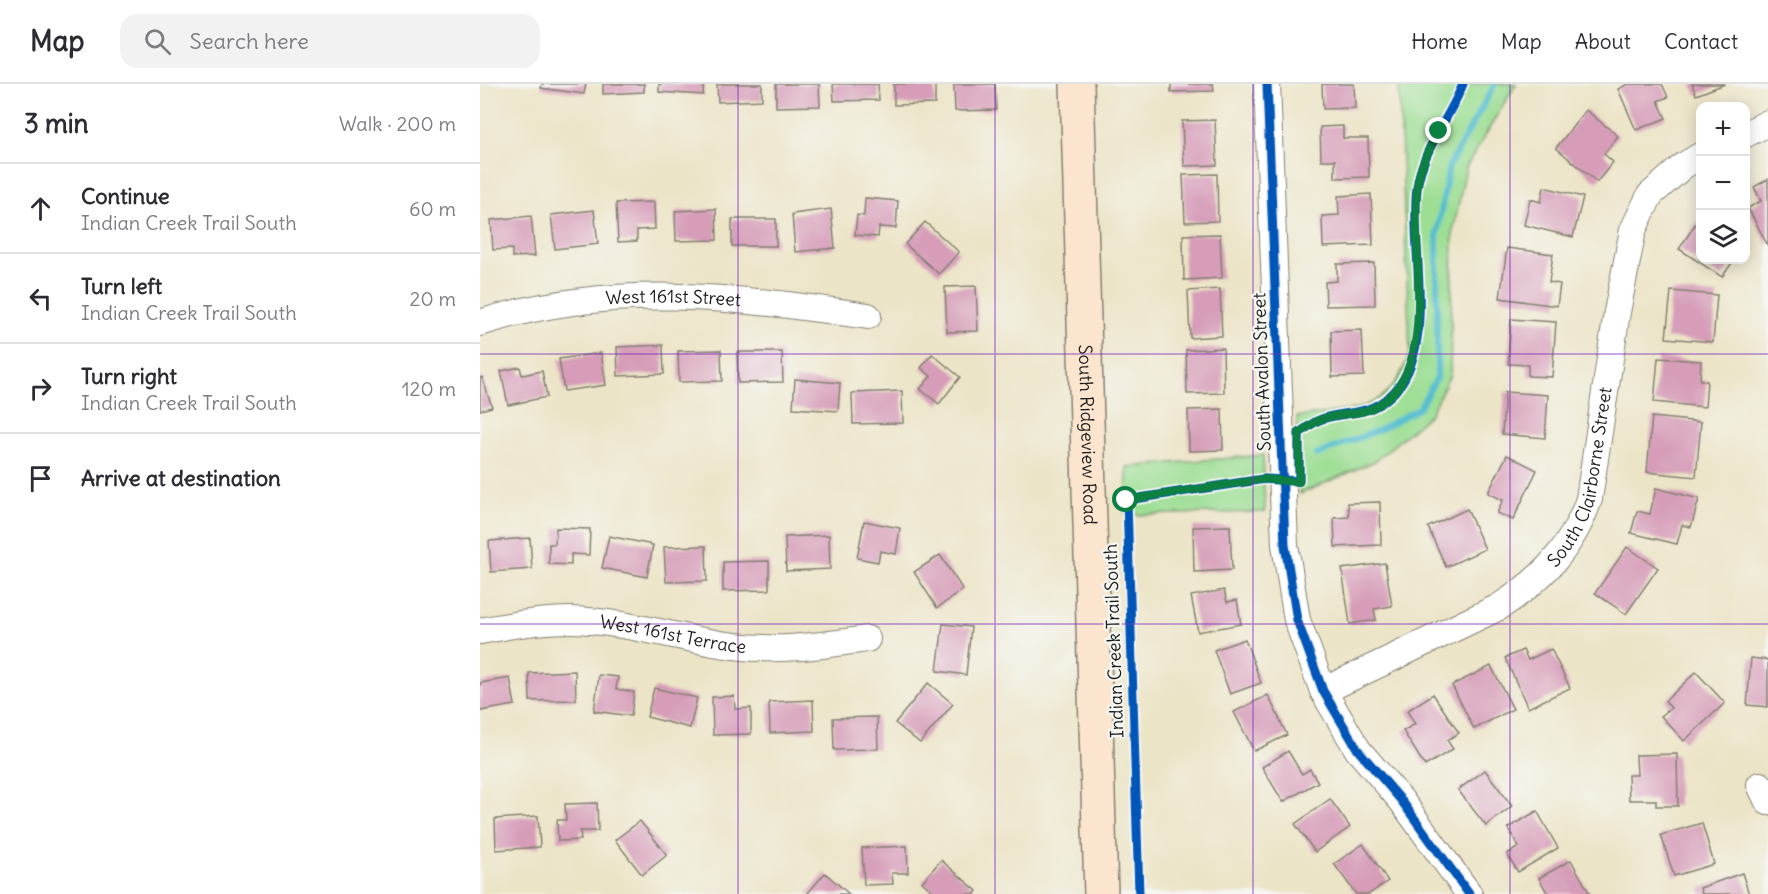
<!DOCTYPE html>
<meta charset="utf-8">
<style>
body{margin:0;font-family:Delius,sans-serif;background:#f2f2f3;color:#2b2b33}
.controls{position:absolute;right:18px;top:18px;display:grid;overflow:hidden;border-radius:12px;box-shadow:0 3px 15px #0003}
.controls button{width:54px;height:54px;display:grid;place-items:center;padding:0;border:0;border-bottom:2px solid #e1e1e2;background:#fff;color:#2b2b33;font:30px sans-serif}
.stop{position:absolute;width:18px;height:18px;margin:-14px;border:4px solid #0b8043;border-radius:50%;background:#fff}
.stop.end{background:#0b8043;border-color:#fff;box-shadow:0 2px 6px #0008}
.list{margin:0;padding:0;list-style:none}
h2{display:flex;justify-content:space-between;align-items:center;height:78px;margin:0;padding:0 24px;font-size:26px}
h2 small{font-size:20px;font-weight:400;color:#7c7c81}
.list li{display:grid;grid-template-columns:39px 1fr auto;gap:18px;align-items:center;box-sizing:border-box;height:90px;padding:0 24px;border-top:2px solid #e1e1e2}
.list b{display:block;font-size:22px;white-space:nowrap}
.list p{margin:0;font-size:20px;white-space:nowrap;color:#7c7c81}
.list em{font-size:20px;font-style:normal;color:#7c7c81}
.icon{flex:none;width:33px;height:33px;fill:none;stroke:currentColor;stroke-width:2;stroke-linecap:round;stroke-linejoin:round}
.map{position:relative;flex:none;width:1288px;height:810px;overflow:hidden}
header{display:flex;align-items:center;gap:36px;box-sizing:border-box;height:84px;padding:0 30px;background:#fff;border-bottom:2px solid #e1e1e2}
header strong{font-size:28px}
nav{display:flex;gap:33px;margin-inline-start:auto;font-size:21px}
.search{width:420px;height:54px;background:#f2f2f3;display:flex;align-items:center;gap:15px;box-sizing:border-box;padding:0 21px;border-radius:18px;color:#7c7c81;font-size:22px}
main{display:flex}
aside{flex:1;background:#fff}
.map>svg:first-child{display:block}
.green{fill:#9dde94;stroke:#5c7d58;stroke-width:1.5}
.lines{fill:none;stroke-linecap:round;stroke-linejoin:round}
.stream{stroke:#53becf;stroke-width:6}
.building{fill:#d69cb8}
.minor-casing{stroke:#848072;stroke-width:28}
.secondary-casing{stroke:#848072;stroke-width:36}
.minor{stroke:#fff;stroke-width:26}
.secondary{stroke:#fbe5cf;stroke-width:33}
.cycleway-casing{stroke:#f6f6f2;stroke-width:13}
.cycleway{stroke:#0057b8;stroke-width:9}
.route{stroke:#0b8043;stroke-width:8}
.grid{fill:none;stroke:#7b2cbf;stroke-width:1.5;stroke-opacity:0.55}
.labels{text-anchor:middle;stroke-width:4.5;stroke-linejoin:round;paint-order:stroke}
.street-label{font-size:18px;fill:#1c1c1c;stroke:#f6f6f2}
</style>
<header>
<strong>Map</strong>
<div class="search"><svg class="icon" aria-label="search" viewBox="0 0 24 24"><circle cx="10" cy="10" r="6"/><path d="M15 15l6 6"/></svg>Search here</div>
<nav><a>Home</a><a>Map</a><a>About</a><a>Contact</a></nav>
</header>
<main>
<aside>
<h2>3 min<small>Walk · 200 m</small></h2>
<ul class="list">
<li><svg class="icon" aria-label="ahead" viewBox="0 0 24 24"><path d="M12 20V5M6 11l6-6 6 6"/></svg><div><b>Continue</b><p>Indian Creek Trail South</p></div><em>60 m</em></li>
<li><svg class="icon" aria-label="left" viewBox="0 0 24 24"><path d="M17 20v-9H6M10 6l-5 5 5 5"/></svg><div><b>Turn left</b><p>Indian Creek Trail South</p></div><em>20 m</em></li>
<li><svg class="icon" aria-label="right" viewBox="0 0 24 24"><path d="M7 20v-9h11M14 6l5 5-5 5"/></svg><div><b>Turn right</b><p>Indian Creek Trail South</p></div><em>120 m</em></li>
<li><svg class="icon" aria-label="arrive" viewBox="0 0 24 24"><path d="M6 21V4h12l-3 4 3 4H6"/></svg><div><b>Arrive at destination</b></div></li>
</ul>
</aside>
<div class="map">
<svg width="1288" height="810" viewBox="0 0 1288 810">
<rect width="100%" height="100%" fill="#f6f6f2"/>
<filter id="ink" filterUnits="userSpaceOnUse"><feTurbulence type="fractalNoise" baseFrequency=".0167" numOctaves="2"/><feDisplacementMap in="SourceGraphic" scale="12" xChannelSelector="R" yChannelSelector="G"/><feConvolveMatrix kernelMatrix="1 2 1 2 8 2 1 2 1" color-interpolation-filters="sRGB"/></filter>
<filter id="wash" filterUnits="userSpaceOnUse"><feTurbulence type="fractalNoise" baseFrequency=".008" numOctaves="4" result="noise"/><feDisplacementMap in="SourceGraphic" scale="24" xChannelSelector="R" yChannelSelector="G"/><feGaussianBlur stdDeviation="1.35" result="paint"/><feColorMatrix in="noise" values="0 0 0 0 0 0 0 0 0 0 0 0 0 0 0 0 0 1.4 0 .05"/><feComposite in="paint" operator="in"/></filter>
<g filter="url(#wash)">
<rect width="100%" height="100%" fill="#ece4c7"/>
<!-- green -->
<g class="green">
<path d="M919,0H1036L986,83L973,148L970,291L950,330L895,377L820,410L817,333C872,325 910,331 930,268Z"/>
<path d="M783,371L785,428L646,431L647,383Z"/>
</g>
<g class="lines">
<!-- stream -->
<path class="stream" d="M836,371L901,345L939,324L957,293V150L969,82L1015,0"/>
</g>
<g id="blocks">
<!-- building -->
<g class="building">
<path d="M62,0H106L104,10L61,4Z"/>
<path d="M123,0H164V8L123,10Z"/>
<path d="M179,0H224L223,11L179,8Z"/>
<path d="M237,0H282V16L238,18Z"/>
<path d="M296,0H339L340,22L296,23Z"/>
<path d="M353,0H398L399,16L354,17Z"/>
<path d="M414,0H455V20L414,21Z"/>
<path d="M474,0H515L516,26L475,27Z"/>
<path d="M691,0H733L734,7L691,8Z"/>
<path d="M842,0H874L875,24L843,25Z"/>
<path d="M1148,0H1182L1188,13L1178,17L1186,34L1156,46L1138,5Z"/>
<path d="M1212,0H1245L1216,11Z"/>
<path d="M1106,26L1138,52L1124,70L1133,78L1117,98L1076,64Z"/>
<path d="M735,36L737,81L704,82L702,37Z"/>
<path d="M863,42V54H888L889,93L855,94V76H841L840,43Z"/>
<path d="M737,90L738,137L705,138L703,91Z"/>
<path d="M1288,95V162L1268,124L1281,117L1274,103Z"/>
<path d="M1064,103L1103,113L1093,153L1044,141L1050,115L1061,118Z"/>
<path d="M891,110L893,161L843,163L842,132L859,131L858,112Z"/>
<path d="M385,114L418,117L416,144L399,143L398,153L375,151L377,131L384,132Z"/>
<path d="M174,118L175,145L157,146V157L138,158L136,119Z"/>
<path d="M236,125L237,156L196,157L195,127Z"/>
<path d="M351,125L355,164L315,168L312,130Z"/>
<path d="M114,126L118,160L75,165L71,131Z"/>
<path d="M51,132L55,172L32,173V165L13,166L11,136Z"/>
<path d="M1220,133V176H1254L1242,193L1199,165Z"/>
<rect x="252" y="135" width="44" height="27"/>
<path d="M445,138L479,168L459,190L425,160Z"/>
<path d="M740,150L742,194L704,196L703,151Z"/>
<path d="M1027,164L1073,170L1069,198L1080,200L1077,222L1020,214Z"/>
<path d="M894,179L895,221L846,222L845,198L857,197V180Z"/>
<path d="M496,202L498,247L467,248L465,203Z"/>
<path d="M740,205L742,252L710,254L708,207Z"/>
<path d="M1191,207L1237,211L1233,258L1186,254Z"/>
<path d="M1031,235L1076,238L1072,293L1048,292V281L1028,280Z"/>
<path d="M882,246L884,292L852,293L851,247Z"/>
<path d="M183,261L184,290L138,292L137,263Z"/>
<path d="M743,264L744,309L707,310L706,266Z"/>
<path d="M241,266L242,297L199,298L198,267Z"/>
<path d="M257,268H302L303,298L258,299Z"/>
<path d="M121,269L126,301L84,307L79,275Z"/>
<path d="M452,270L480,293L459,320L440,305L451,292L441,284Z"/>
<path d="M1178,274L1221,277L1220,296L1227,297L1225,323L1174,318Z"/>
<path d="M40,283L42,291L62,287L67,313L28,321L21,287Z"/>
<path d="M2,293L12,323L0,326V294Z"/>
<path d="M315,295L360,299L358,327L313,324Z"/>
<path d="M422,307L423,339L373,340L372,309Z"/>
<path d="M1025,308L1068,311L1065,354L1022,350Z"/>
<path d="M742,325L743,366L709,367L708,326Z"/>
<path d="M1172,333L1221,338L1216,393L1167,388Z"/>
<path d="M1027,371L1057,386L1033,436L1017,429L1023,416L1008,409Z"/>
<path d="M1176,404L1219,415L1211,443L1202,441L1197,460L1151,449L1157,427L1170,430Z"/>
<path d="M900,418L901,461L855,463L854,434L869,433L868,419Z"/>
<path d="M987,425L1005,465L966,483L948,443Z"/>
<path d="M384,437L420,444L416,470L400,467L398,478L377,474Z"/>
<path d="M750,442L752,486L714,488L713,443Z"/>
<path d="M76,444L110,445L109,471L91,470V481L69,480V460H75Z"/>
<path d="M349,451L350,485L306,487L305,453Z"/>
<path d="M129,452L173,461L167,493L122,484Z"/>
<path d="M50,454L52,485L11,488L9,457Z"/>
<path d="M226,462L227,497L186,498L184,463Z"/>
<path d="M1147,463L1178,484L1146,530L1115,509Z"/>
<path d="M460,471L483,506L457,524L434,488Z"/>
<path d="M289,477V506L243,507V478Z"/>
<path d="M905,479L912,522L894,525L896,536L870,540L862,485Z"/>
<path d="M744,506L747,518L757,516L761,540L718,548L711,512Z"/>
<path d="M463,540L491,543L486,591L457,587Z"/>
<path d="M765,555L781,599L750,610L734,566Z"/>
<path d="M1071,565L1090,604L1048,624L1025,574L1043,566L1048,576Z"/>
<path d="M1271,574L1288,576V623L1267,621Z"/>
<path d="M1011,582L1033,625L994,645L972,601Z"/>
<path d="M95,587L96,616L50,617L49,589Z"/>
<path d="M1216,588L1245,619L1204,657L1181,632L1191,624L1185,617Z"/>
<path d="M119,591L138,593L136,605L154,608L151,632L114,627Z"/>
<path d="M30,594L35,621L0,627V599Z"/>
<path d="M448,599L473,620L440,659L415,639Z"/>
<path d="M174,604L217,614L210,644L167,633Z"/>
<path d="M953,610L979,649L967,656L973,665L945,682L923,647L935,640L927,627Z"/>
<path d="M788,611L807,651L774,667L754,628Z"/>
<path d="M254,612L255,625L271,624V650L233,651L232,613Z"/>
<path d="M333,616L334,647L290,649L289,618Z"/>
<path d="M397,633L398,665L354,666L353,634Z"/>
<path d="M808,667L822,690L830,685L838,698L803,718L782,683Z"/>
<path d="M1197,670L1198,722H1176V716H1149L1148,691H1157L1156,671Z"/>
<path d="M1005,686L1032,722L1006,742L978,706Z"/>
<path d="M850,715L870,743L835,768L815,740Z"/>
<path d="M117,719L118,747H100L101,756L78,757L77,736H86L85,720Z"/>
<path d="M1057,727L1078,764L1038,788L1027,770L1039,763L1028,744Z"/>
<path d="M58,732L60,763L16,766L15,735Z"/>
<path d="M160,737L187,771L162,791L135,756Z"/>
<path d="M1222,739L1234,780L1194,792L1181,751Z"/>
<path d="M883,760L908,797L889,810H876L854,780Z"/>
<path d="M427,762L428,789H412L413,800L384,801L382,764Z"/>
<path d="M461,776L497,807L495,810H456L442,798Z"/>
<path d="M1091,776L1110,810H1068L1059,794Z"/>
<path d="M345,789L369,810H327Z"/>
<path d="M1262,789L1269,810H1222L1220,804Z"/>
</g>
</g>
</g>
<g filter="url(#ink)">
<use href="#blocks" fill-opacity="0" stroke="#848072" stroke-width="1.5"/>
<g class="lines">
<!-- minor casing -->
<g class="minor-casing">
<g id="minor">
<path d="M787,0L805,461L817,536L843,607L878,666L921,716L989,810"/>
<path d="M1266,50L1288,39"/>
<path id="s1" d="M0,239C129,197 258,213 388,232"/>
<path id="s2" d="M0,547C30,541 60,536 91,536C146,537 200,555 254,562C299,568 343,561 387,555"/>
<path id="s3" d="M843,607L1019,523C1061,496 1093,464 1109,415L1137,228L1153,146L1170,111L1203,82L1220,72"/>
<path d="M1280,701L1288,718"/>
</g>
</g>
<!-- secondary casing -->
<g class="secondary-casing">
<g id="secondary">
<path id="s4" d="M597,0L621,810"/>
</g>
</g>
<!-- minor -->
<use href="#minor" class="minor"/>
<!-- secondary -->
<use href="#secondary" class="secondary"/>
<!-- cycleway casing -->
<g class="cycleway-casing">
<g id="cycleway">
<path d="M787,0L805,461L817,536L843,607L878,666L921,716L989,810"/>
<path d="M659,810L647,416L784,395L819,397V349C826,345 834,337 842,335C869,326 886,333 910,312C960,268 929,164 937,104C942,66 969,35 983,0"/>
</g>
</g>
<!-- cycleway -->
<use href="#cycleway" class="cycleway"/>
</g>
</g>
<g class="lines" filter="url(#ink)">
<!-- route -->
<path class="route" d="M646,416L784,395L819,398V349C826,345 834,337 842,335C870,326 883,335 909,313C955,274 932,162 937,106C938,85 949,65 959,47"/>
</g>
<!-- grid -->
<path class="grid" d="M258,0V810M515,0V810M773,0V810M1030,0V810M0,270H1288M0,540H1288"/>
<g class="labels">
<!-- street labels -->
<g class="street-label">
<text dy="6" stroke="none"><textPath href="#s1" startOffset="196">West 161st Street</textPath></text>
<text transform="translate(782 288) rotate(-92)" y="6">South Avalon Street</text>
<text dy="6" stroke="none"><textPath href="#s4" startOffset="351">South Ridgeview Road</textPath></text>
<text dy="6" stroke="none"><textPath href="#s3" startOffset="357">South Clairborne Street</textPath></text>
<text dy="6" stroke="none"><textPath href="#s2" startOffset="195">West 161st Terrace</textPath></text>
<text transform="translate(634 557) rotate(-92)" y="6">Indian Creek Trail South</text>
</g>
</g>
</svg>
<div class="controls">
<button>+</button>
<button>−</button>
<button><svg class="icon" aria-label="layers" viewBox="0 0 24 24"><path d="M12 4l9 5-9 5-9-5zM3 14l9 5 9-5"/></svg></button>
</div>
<div class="stop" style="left:646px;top:416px"></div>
<div class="stop end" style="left:959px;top:47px"></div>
</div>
</main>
